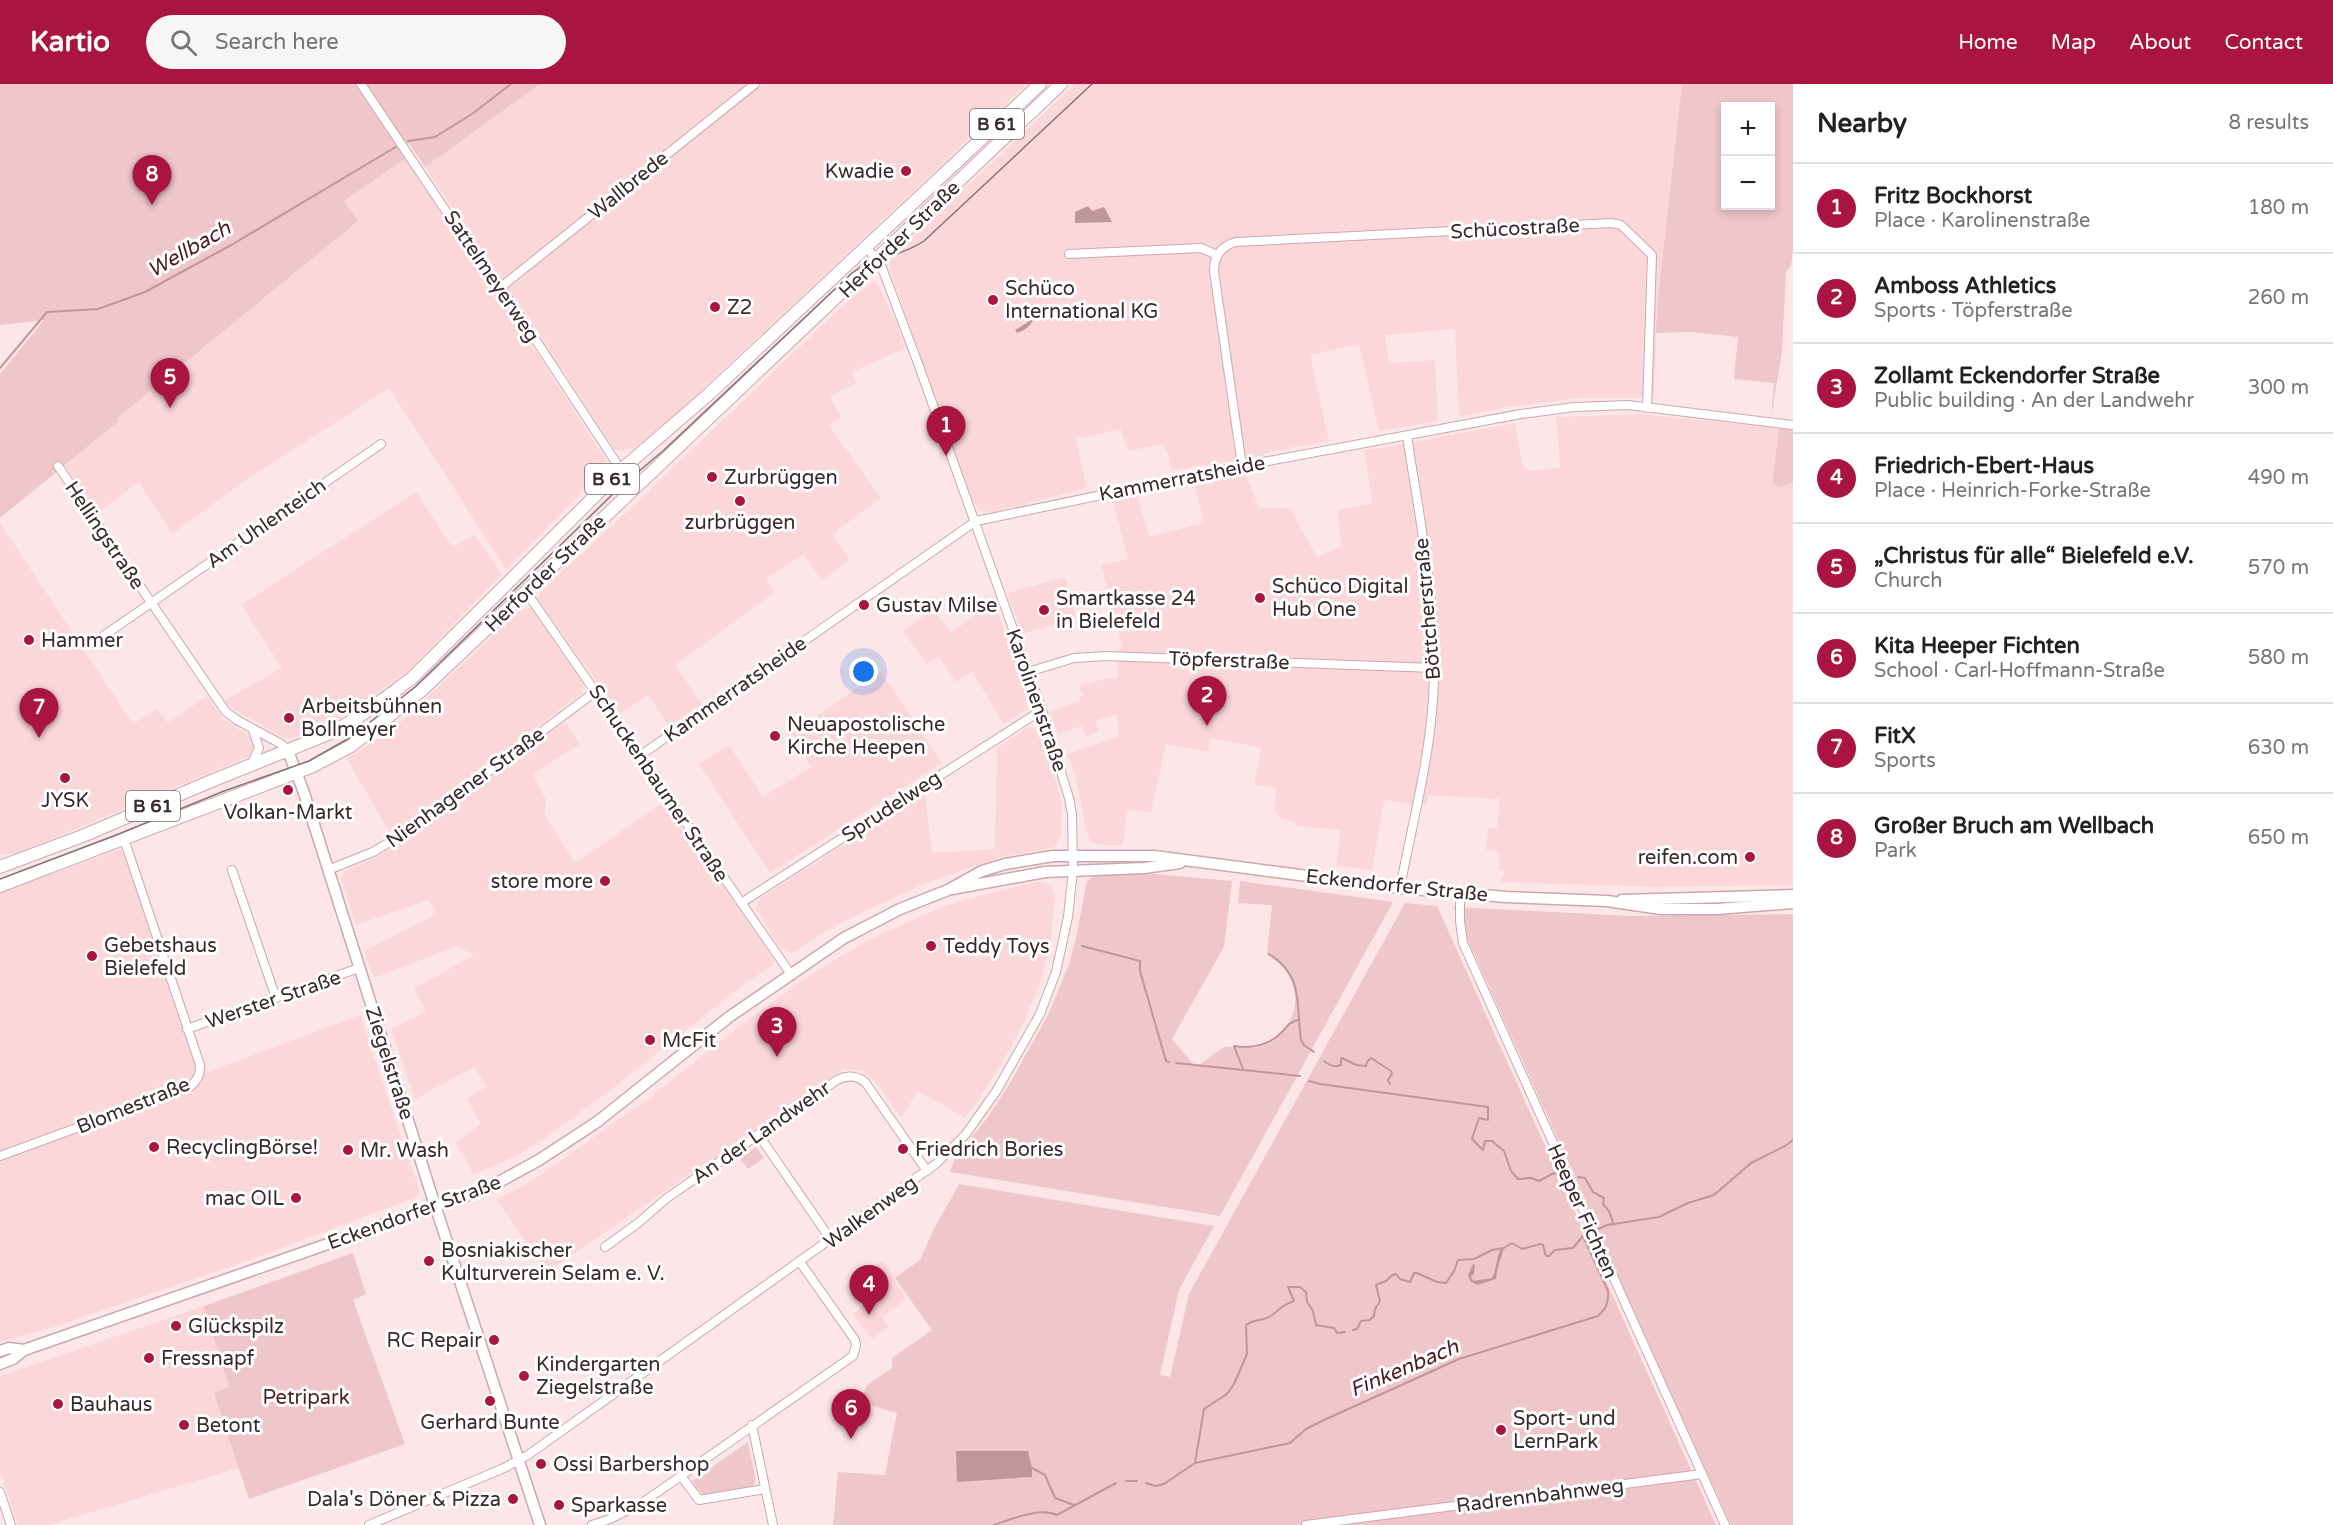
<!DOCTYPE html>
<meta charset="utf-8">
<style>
body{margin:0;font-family:"Varela Round",sans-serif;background:#f6f6f6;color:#222}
.controls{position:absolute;right:18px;top:18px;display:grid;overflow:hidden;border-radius:0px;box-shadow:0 3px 9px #0003}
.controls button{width:54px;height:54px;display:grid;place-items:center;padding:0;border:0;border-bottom:2px solid #e0e0e0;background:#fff;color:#222;font:30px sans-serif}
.you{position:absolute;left:864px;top:588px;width:21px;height:21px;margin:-15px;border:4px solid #fff;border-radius:50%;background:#1a73e8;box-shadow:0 0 0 9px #1a73e833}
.badge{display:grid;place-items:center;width:39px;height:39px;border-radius:50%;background:#a91441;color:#fff;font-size:20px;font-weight:700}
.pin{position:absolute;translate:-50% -50px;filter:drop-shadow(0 2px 3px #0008)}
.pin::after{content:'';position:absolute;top:32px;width:21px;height:18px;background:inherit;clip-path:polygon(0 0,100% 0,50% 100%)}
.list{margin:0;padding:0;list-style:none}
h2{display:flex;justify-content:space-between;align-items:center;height:78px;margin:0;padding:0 24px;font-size:26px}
h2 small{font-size:20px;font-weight:400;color:#767676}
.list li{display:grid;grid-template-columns:39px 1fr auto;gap:18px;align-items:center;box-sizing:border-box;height:90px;padding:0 24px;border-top:2px solid #e0e0e0}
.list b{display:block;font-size:22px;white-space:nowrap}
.list p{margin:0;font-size:20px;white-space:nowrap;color:#767676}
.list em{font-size:20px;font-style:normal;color:#767676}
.icon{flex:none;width:33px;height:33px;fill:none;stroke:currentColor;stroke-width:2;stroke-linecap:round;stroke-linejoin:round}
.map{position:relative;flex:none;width:1793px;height:1441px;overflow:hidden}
header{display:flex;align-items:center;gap:36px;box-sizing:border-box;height:84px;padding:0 30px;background:#a91441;color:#fff}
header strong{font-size:28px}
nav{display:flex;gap:33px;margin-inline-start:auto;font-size:21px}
.search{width:420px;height:54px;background:#f6f6f6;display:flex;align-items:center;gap:15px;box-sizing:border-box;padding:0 21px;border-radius:33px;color:#767676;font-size:22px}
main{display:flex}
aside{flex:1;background:#fff}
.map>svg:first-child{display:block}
.built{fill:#fcd7da}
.green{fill:#efc6c9;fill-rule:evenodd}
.water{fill:#bf979b}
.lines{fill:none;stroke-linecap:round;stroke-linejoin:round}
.stream{stroke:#bf979b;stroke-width:2}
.street-casing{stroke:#cca8ac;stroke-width:10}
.secondary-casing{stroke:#cca8ac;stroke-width:13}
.primary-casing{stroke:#cca8ac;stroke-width:14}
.street{stroke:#fff;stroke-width:8}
.secondary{stroke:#fff;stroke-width:10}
.primary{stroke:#fff;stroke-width:12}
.tram{stroke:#857476;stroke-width:1.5}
.poi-dot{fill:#a91441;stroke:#fff;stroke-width:2}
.labels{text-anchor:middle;stroke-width:6;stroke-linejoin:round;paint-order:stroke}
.shield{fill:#fff;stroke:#736a6b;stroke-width:1.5}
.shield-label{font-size:18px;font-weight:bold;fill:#372a2b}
.poi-label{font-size:20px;fill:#372a2b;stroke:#fff;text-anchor:start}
.street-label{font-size:20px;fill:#372a2b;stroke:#fff}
.park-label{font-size:20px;fill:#501c25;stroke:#fff}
.water-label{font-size:21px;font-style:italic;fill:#4d1a23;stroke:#fff}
</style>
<header>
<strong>Kartio</strong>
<div class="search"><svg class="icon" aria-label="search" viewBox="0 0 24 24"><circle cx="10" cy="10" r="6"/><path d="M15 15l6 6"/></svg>Search here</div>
<nav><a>Home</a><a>Map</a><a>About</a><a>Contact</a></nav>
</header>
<main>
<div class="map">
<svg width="1793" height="1441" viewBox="0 0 1793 1441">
<rect width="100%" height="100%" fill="#fde6e8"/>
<!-- built -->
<g class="built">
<path d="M540,0H1027L685,322L634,364L621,367L614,365L520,220L481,169L425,83Z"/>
<path d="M1075,0H1682L1658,213L1654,314H1580L1509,323L1459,333L1455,245L1385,251L1389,279L1435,276L1438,337L1379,347L1359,260L1310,271L1329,357L1272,367L1259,373L1172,386L1168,369L1162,360L1128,367L1121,345L1076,355L1087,404L993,428L980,427L973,417L891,190L889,172L909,157Z"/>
<path d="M406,74L474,178L497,207L605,375V385L506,485L389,304L243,398L172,450L139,398L97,429L65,382L119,337L116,334L358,137L344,117Z"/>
<path d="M874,197L877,199L897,241L905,264L852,288L856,299L830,312L841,333L829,341L881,414L832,450L850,476L822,496L803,470L766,495L775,508L675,581L702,620L669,642L648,611L620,630L538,516L539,509L631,424L853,212Z"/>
<path d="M1640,330L1779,344L1773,391L1784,402L1793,399V801L1654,803L1501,798L1505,786L1499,785L1498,767L1486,766L1488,744L1497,745L1500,715L1428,711L1426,722L1384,716L1372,786L1336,782L1341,746L1298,742L1293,737L1282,735L1274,726L1277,704L1254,700L1262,664L1211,654L1208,668L1166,660L1151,728L1127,726L1123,761H1101L1091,758L1087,749L1076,694L1070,676L1066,671L1119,652L1117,630L1095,637L1099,648L1086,652L1082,642L1058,650L1050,628L1080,617L1079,613L1083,611L1079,602L1100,596L1118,594L1117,566L1123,565L1101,481L1128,475L1112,415L1137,410L1149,453L1204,439L1194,398L1245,388L1259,424H1290L1317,473L1342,462L1337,426L1373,420L1364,367L1515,339L1522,379L1527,387L1560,384L1556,333Z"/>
<path d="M416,408L453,464L474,450L502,490L406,589L340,634L304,651L286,655L231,624L224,617L282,584L241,521Z"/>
<path d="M0,439L133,640L157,625L168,639L207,612L224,636L251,653L254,663L249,672L16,770L0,771Z"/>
<path d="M1065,493L1076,534L1022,550L1007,509Z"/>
<path d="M994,517L1027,610V625L1004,640L972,588L956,598L938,572L927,580L903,547L933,525L951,549Z"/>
<path d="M531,524L584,601L582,609L432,722L391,751L347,675L392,646L520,526Z"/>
<path d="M881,588L942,679L770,789L699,680L729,661L763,713L811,683L791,650Z"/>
<path d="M565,638L580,660L533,690L546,716L545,732L575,779L664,718L774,875L773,881L743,901L612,1005L541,1057L518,1071L473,1091L465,1073L455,1059L481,1040L467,1015L487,1002L474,983L415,1015L391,945L426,928L414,905L474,871L457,862L374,894L364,867L437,830L429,816L356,841L341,794L347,786L375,774L418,748Z"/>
<path d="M1032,643L1042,649L1062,720L1061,750L1055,763L1001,773L928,798L838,840L792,869L781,865L756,825L759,815L925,709L932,769L995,765L997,664L1027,644Z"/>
<path d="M132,761L208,988L360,931L420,1108L414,1114L255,1174L54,1243L0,1258V809Z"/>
<path d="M1040,797L1051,801L1055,811L1051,854L1040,899L1025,936L1007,970L983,1009L971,1027L964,1033L918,1007L901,1034L877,1000L862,987L843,985L547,1188L496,1115L529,1099L649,1014L745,938L809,892L844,870L881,850L939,824L979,812Z"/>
<path d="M883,1177L895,1194L896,1200L906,1215L882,1233L888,1243L872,1255L853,1230L868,1219L853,1198Z"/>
<path d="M204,1222L229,1303L214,1309L239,1384L49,1441H17L0,1385V1292Z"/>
</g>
<!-- green -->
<g class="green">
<path d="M0,0H540L425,83L409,59L401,64L406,74L344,117L358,137L117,334L119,337L0,434V290L44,236L0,241Z"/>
<path d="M1682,0H1793V165L1791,182L1786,187L1782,268L1771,334L1774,299L1734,295L1738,253L1690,248L1656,249L1658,213ZM1770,22V122H1726V22Z"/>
<path d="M1779,344L1793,346V399L1780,403L1773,399V391Z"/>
<path d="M1154,790L1232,797L1224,863L1172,955L1193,980L1199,981C1207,976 1218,965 1226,963C1235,962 1245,965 1254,964C1280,961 1297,935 1295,911C1293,893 1283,880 1267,871L1272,821L1238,819L1240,797L1393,818L1220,1132L950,1088L955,1074L988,1033L1010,999L1049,929L1069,880L1076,854L1087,797L1095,791Z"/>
<path d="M1405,819L1437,822L1716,1441H833L838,1388L885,1391L897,1329L860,1318L867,1301L892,1284V1274L932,1246L895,1194L920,1176L934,1145L959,1100L1214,1142L1179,1206L1160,1291L1170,1293L1189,1210ZM957,1367L1032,1393L976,1396L958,1381Z"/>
<path d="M1453,823L1632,832L1793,830V1441H1731L1649,1263L1572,1086Z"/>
<path d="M756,1063L764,1074L748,1085L740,1074Z"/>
<path d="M353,1169L366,1210L353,1216L405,1360L249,1415L214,1309L229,1303L204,1222Z"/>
<path d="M748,1358L756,1397L752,1403L706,1411L701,1409L692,1397Z"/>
</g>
<!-- water -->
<g class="water">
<path d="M1088,122L1092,127L1104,123L1112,138L1075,139V128Z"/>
<path d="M1035,220C1037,234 1031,245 1017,249L1015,246L1028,238L1030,221Z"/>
<path d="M1501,1164H1504C1501,1174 1497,1184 1496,1195L1477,1201L1470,1197L1468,1191L1473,1180L1475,1181L1474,1190L1471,1192L1473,1197L1492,1194C1497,1184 1496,1174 1501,1164Z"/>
<path d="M956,1367H1028L1032,1384V1393L957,1398Z"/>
</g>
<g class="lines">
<!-- stream -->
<g class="stream">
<path d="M408,57L435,53L472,30L511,0"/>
<path d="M0,284L47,228L98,225L145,208L233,160L399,61"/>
<path d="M1082,862L1140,877V887L1166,977L1169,978"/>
<path d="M1269,870C1304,891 1296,921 1301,956L1304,961L1314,968"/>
<path d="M1324,977C1329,981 1335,984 1341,981V975L1342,974L1356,981L1366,982L1367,978L1371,974L1391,987L1392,990L1388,996L1390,1000"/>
<path d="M1176,979L1300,992"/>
<path d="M1243,985L1234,962C1253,965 1270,961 1283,947C1288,941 1291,937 1299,936"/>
<path d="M1309,997L1320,1000L1488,1023V1036L1479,1034L1472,1055L1483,1066L1485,1057H1492L1504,1067L1511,1087L1518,1095L1531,1094L1539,1097L1554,1089L1561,1093"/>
<path d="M1578,1093L1585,1094L1593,1108L1604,1114L1603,1120L1609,1127L1614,1141"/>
<path d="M1353,1246L1357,1245L1361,1237L1370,1236L1374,1232L1375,1225L1380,1217L1376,1201L1386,1197L1391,1192L1396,1190L1400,1195L1410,1198L1414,1189H1417L1437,1198L1446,1199L1454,1187L1458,1176L1474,1175L1492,1166L1504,1164L1512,1159L1522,1165L1540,1160L1543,1161L1546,1172H1549L1555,1166L1573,1164L1583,1152L1607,1141L1659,1133L1688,1119L1714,1111L1751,1079L1785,1062L1793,1056"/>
<path d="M1195,1379L1204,1325L1227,1310L1234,1300L1247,1270L1246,1241C1256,1234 1260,1238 1269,1233C1281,1226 1279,1222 1294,1217L1288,1203H1300L1306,1208L1307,1218L1313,1227L1316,1241L1334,1244L1337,1249L1345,1248"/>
<path d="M1032,1384L1045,1391L1055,1414L1074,1421"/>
<path d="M1126,1397H1137"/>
<path d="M1146,1399L1155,1402L1164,1400L1195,1379L1290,1359L1306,1345L1324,1336L1459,1275L1598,1232C1606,1225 1609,1218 1608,1207L1583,1152"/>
<path d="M994,1441C1012,1435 1039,1423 1057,1431L1116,1399"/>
</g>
<!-- street casing -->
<g class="street-casing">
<g id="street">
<path d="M361,0L478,175L501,203L621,386"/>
<path d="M1069,170L1201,164L1217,171"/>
<path d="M501,203L755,0"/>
<path d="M58,382L226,628L237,636L283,661L288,667"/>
<path d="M1242,382L1214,187C1214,172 1221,162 1236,158L1611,139L1621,141L1652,171L1647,324"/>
<path d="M527,509L790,889"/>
<path d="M96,557L381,360"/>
<path d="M1028,588L1074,574L1105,572L1434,584"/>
<path d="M641,671L976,437L1242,382L1521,330L1574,323L1628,321L1793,341"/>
<path d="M252,679L259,664L253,646"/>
<path d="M232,786L276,914"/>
<path d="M328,786L373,768L415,743L596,607"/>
<path d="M1400,804C1412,741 1429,678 1433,615C1439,527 1420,438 1407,352"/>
<path d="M1460,809V837L1463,859L1725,1441"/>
<path d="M741,819L1042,626"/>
<path d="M187,945L359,884"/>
<path d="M758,1050L831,1156"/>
<path d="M0,1072L191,1002C198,995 200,991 200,981L124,755"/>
<path d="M605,1163L638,1139L667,1114L837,996C847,991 856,991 865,998L927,1087"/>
<path d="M752,1341L773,1441"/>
<path d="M681,1392L699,1416L765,1405"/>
<path d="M0,1408L11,1441"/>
<path d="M369,1441L504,1384L528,1371L937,1079L966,1050L997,1006L1040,930L1056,888L1068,833L1073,786L1072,730L1069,714L1042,626L919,282L881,181L866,163"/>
<path d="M592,1441L610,1435L642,1419L853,1272L856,1261L855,1256L800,1178"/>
<path d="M1306,1441L1702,1390"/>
</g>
</g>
<!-- secondary casing -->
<g class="secondary-casing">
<g id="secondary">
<path d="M288,667L303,706L432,1112L540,1441"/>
<path d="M952,805L1045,788L1144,784L1180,779"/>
<path d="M1622,816L1793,811"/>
<path d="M0,1267L9,1264L24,1266"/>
<path d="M0,1280L13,1275L24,1266L488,1104L539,1076L597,1038L729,933L844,854L900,825L948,806L982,787L1005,780L1053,772H1154L1400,804L1506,813L1607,817L1661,825H1717L1793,819"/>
</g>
</g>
<!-- primary casing -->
<g class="primary-casing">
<g id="primary">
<path d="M0,783L85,751L209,698L328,650C359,635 385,614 412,594L621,386L709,310L1040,0"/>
<path d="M0,802L311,683L351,662L422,606L1061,0"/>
</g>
</g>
<!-- street -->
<use href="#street" class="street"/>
<!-- secondary -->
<use href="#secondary" class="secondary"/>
<!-- primary -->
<use href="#primary" class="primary"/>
<!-- tram -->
<path class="tram" d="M0,795L114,752L224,707L309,677L351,653L415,603L618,405L664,366L852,189C874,173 901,173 924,157L1092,0"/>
</g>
<!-- markers -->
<g class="poi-dot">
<circle cx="906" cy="87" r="6"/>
<circle cx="993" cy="216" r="6"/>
<circle cx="715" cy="223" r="6"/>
<circle cx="712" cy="393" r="6"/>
<circle cx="740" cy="417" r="6"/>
<circle cx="1260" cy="514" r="6"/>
<circle cx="864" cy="521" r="6"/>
<circle cx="1044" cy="526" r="6"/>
<circle cx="29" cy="556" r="6"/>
<circle cx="289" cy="634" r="6"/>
<circle cx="775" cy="652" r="6"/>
<circle cx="65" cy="694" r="6"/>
<circle cx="288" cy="706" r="6"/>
<circle cx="1750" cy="773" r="6"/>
<circle cx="605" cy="797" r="6"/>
<circle cx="931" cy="862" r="6"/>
<circle cx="92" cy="872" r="6"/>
<circle cx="650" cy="956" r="6"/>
<circle cx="154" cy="1063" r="6"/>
<circle cx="903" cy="1065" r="6"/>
<circle cx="348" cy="1066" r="6"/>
<circle cx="296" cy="1114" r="6"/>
<circle cx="429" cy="1177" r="6"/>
<circle cx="176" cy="1242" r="6"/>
<circle cx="494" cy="1256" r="6"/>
<circle cx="149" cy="1274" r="6"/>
<circle cx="524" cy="1292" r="6"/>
<circle cx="490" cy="1317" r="6"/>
<circle cx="58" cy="1320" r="6"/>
<circle cx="184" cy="1341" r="6"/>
<circle cx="1501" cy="1346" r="6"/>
<circle cx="541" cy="1380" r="6"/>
<circle cx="513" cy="1415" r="6"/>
<circle cx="559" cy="1421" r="6"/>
</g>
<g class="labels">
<!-- shield labels -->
<g class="shield">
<rect x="970" y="25" width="54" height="30" rx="4.5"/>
<rect x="585" y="380" width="54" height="30" rx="4.5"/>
<rect x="126" y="707" width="54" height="30" rx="4.5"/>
</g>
<g class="shield-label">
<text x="997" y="46">B 61</text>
<text x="612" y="401">B 61</text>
<text x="153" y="728">B 61</text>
</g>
<!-- poi labels -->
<g class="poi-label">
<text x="894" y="94" text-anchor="end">Kwadie</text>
<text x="1005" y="211">Schüco<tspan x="1005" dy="23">International KG</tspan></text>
<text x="727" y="230">Z2</text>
<text x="724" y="400">Zurbrüggen</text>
<text x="740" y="445" text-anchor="middle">zurbrüggen</text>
<text x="1272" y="509">Schüco Digital<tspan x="1272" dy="23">Hub One</tspan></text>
<text x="1056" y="521">Smartkasse 24<tspan x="1056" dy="23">in Bielefeld</tspan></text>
<text x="876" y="528">Gustav Milse</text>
<text x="41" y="563">Hammer</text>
<text x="301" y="629">Arbeitsbühnen<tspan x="301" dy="23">Bollmeyer</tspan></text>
<text x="787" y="647">Neuapostolische<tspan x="787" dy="23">Kirche Heepen</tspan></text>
<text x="65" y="723" text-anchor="middle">JYSK</text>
<text x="288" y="735" text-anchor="middle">Volkan-Markt</text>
<text x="1738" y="780" text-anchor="end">reifen.com</text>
<text x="593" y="804" text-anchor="end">store more</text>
<text x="104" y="868">Gebetshaus<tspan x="104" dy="23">Bielefeld</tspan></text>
<text x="943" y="869">Teddy Toys</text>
<text x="662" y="963">McFit</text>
<text x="166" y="1070">RecyclingBörse!</text>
<text x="915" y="1072">Friedrich Bories</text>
<text x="360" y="1073">Mr. Wash</text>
<text x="284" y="1121" text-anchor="end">mac OIL</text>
<text x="441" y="1173">Bosniakischer<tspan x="441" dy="23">Kulturverein Selam e. V.</tspan></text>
<text x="188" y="1249">Glückspilz</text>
<text x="482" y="1263" text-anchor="end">RC Repair</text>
<text x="161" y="1281">Fressnapf</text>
<text x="536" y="1287">Kindergarten<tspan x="536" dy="23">Ziegelstraße</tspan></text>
<text x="70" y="1327">Bauhaus</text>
<text x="1513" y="1341">Sport- und<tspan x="1513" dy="23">LernPark</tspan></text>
<text x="490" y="1345" text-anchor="middle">Gerhard Bunte</text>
<text x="196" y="1348">Betont</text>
<text x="553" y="1387">Ossi Barbershop</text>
<text x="501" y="1422" text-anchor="end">Dala's Döner &amp; Pizza</text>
<text x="571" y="1428">Sparkasse</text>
</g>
<!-- street labels -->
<g class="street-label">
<text transform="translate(628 101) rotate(-39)" y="7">Wallbrede</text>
<text transform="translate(1515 144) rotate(-3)" y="7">Schücostraße</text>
<text transform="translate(899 155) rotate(-44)" y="7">Herforder Straße</text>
<text transform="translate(492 192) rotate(56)" y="7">Sattelmeyerweg</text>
<text transform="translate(1182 394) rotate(-11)" y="7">Kammerratsheide</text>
<text transform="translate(266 439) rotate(-35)" y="7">Am Uhlenteich</text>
<text transform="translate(105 451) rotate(56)" y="7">Hellingstraße</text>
<text transform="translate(545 489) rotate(-44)" y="7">Herforder Straße</text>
<text transform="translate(1427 525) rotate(-95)" y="7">Böttcherstraße</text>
<text transform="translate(1229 576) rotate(2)" y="7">Töpferstraße</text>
<text transform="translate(735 605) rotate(-35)" y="7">Kammerratsheide</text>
<text transform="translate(1037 616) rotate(71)" y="7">Karolinenstraße</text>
<text transform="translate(659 699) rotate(56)" y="7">Schuckenbaumer Straße</text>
<text transform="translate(465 703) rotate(-36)" y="7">Nienhagener Straße</text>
<text transform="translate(891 722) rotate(-33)" y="7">Sprudelweg</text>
<text transform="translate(1397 801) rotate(6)" y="7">Eckendorfer Straße</text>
<text transform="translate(273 915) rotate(-19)" y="7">Werster Straße</text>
<text transform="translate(390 979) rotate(72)" y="7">Ziegelstraße</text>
<text transform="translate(133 1021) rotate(-22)" y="7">Blomestraße</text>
<text transform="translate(761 1048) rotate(-35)" y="7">An der Landwehr</text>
<text transform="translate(1583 1127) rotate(66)" y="7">Heeper Fichten</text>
<text transform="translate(414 1128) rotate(-20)" y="7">Eckendorfer Straße</text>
<text transform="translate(870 1128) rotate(-36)" y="7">Walkenweg</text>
<text transform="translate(1540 1411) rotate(-7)" y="7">Radrennbahnweg</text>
</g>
<!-- park labels -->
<g class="park-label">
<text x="306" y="1320">Petripark</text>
</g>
<!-- water labels -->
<g class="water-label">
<text transform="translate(189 165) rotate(-30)" y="7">Wellbach</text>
<text transform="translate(1404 1284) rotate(-23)" y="7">Finkenbach</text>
</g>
</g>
</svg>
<div class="controls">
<button>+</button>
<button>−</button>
</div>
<div class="you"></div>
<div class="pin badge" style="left:946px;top:372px">1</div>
<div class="pin badge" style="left:1207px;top:642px">2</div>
<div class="pin badge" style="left:777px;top:973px">3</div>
<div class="pin badge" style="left:869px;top:1231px">4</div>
<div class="pin badge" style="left:170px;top:324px">5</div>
<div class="pin badge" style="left:851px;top:1355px">6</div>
<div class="pin badge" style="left:39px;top:654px">7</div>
<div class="pin badge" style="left:152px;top:121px">8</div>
</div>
<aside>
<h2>Nearby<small>8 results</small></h2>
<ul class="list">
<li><span class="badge">1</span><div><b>Fritz Bockhorst</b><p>Place · Karolinenstraße</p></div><em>180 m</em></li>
<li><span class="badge">2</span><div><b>Amboss Athletics</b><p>Sports · Töpferstraße</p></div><em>260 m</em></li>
<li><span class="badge">3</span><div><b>Zollamt Eckendorfer Straße</b><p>Public building · An der Landwehr</p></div><em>300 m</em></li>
<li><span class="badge">4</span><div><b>Friedrich-Ebert-Haus</b><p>Place · Heinrich-Forke-Straße</p></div><em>490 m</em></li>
<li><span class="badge">5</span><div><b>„Christus für alle“ Bielefeld e.V.</b><p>Church</p></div><em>570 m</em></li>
<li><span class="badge">6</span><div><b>Kita Heeper Fichten</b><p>School · Carl-Hoffmann-Straße</p></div><em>580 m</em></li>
<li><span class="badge">7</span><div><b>FitX</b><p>Sports</p></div><em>630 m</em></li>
<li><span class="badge">8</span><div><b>Großer Bruch am Wellbach</b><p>Park</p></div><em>650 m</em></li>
</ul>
</aside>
</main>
